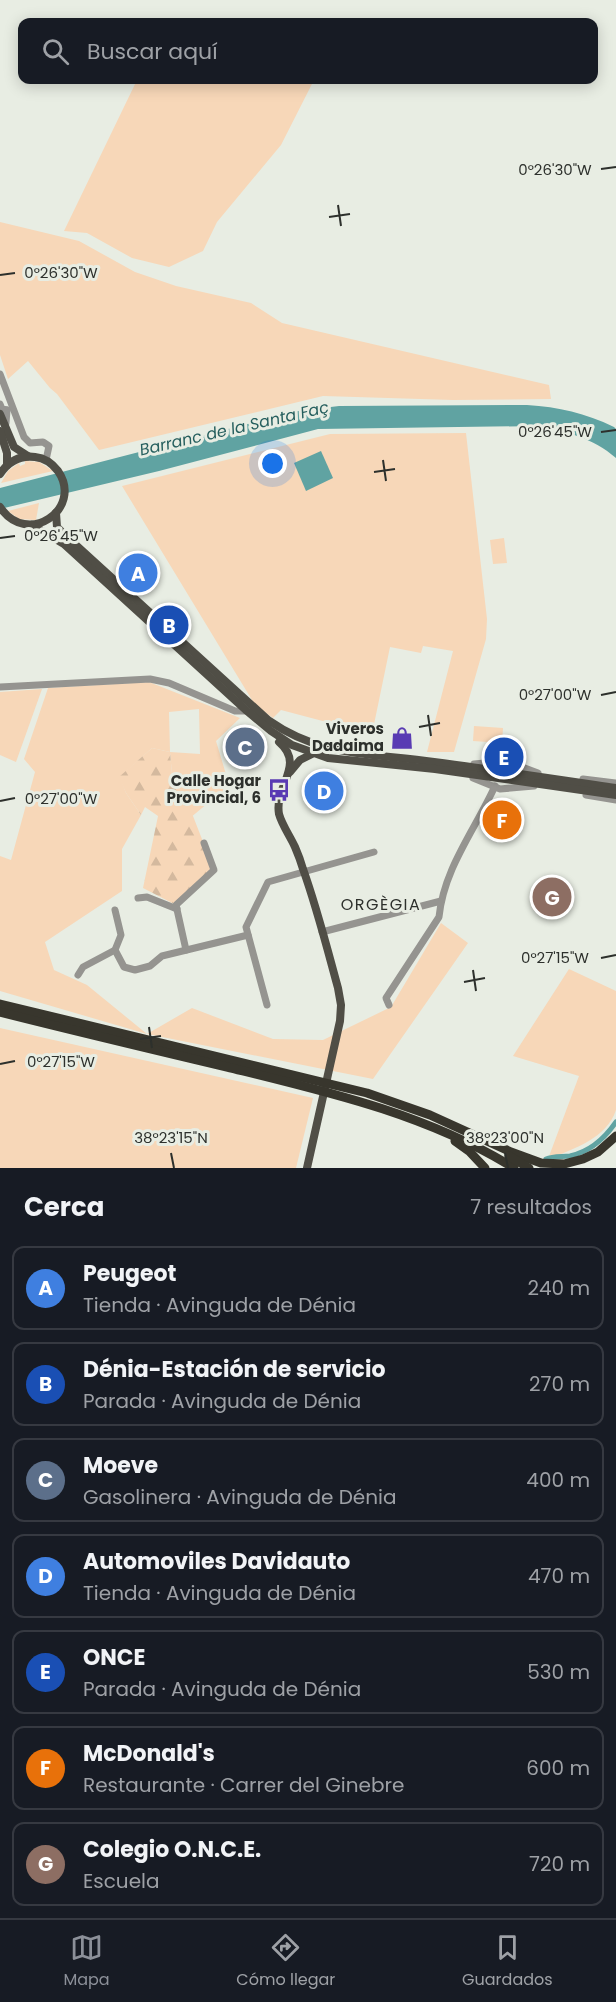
<!DOCTYPE html>
<html lang="es">
<meta charset="utf-8">
<style>
body{margin:0;font-family:Poppins,sans-serif;background:#242831;color:#f1f3f6}
.you{position:absolute;left:273px;top:464px;width:21px;height:21px;margin:-15px;border:4px solid #fff;border-radius:50%;background:#1a73e8;box-shadow:0 0 0 9px #1a73e833}
.badge{display:grid;place-items:center;width:39px;height:39px;border-radius:50%;background:#8c9099;color:#fff;font-size:20px;font-weight:700}
.pin{position:absolute;translate:-50% -50%;border:3px solid #fff;box-shadow:0 2px 6px #0006}
.list{margin:0;padding:0;list-style:none}
h2{display:flex;justify-content:space-between;align-items:center;height:78px;margin:0;padding:0 24px;font-size:26px}
h2 small{font-size:20px;font-weight:400;color:#9ea1a6}
.list li{display:grid;grid-template-columns:39px 1fr auto;gap:18px;align-items:center;box-sizing:border-box;height:84px;margin:0 12px 12px;padding:0 12px;border:2px solid #363941;border-radius:12px}
.list b{display:block;font-size:22px;white-space:nowrap}
.list p{margin:0;font-size:20px;white-space:nowrap;color:#9ea1a6}
.list em{font-size:20px;font-style:normal;color:#9ea1a6}
.icon{flex:none;width:33px;height:33px;fill:none;stroke:currentColor;stroke-width:2;stroke-linecap:round;stroke-linejoin:round}
.map{position:relative;flex:none;width:616px;height:1168px;overflow:hidden}
.search{position:absolute;background:#171b24;box-shadow:0 3px 15px #0003;left:18px;right:18px;top:18px;height:66px;display:flex;align-items:center;gap:15px;box-sizing:border-box;padding:0 21px;border-radius:12px;color:#9ea1a6;font-size:22px}
.sheet{height:750px;background:#171b24}
nav{display:flex;justify-content:space-around;align-items:center;box-sizing:border-box;height:84px;border-top:2px solid #363941;background:#171b24;font-size:16px;color:#9ea1a6}
nav a{display:grid;justify-items:center;gap:3px}
nav .on{color:#8c9099}
.map>svg:first-child{display:block}
.green{fill:#f7d7b8;fill-rule:evenodd}
.forest{fill:url(#forest-firs)}
.water{fill:#60a3a2}
.lines{fill:none;stroke-linecap:round;stroke-linejoin:round}
.canal{stroke:#60a3a2;stroke-width:5}
.minor{stroke:#959490;stroke-width:7}
.major{stroke:#504e46;stroke-width:8}
.highway{stroke:#38362d;stroke-width:9}
.ticks{fill:none;stroke:#2d302c;stroke-width:2}
.labels{text-anchor:middle;stroke-width:6;stroke-linejoin:round;paint-order:stroke}
.poi-label{font-size:15px;font-weight:bold;fill:#2d302c;stroke:#e8ede3;text-anchor:end}
.water-label{font-size:16px;font-style:italic;fill:#265f5e;stroke:#e8ede3}
.neighbourhood-label{font-size:16px;letter-spacing:1.5px;fill:#2d302c;stroke:#e8ede3}
.ticks-label{font-size:15px;text-anchor:middle;fill:#2d302c;stroke:#e8ede3;stroke-width:6;stroke-linejoin:round;paint-order:stroke}
</style>
<div class="map">
<svg width="616" height="1168" viewBox="0 0 616 1168">
<defs>
<pattern id="forest-firs" width="22" height="20" patternUnits="userSpaceOnUse" patternTransform="scale(1.5)"><rect width="22" height="20" fill="#f7d7b8"/><path d="M5 1l3.5 6h-7zM16 11l3.5 6h-7z" fill="#d4b99e"/></pattern>
</defs>
<rect width="100%" height="100%" fill="#e8ede3"/>
<!-- green -->
<g class="green">
<path d="M137,80H314L281,145L217,222L203,251L169,267L132,258L87,233L64,231Z"/>
<path d="M0,222L79,241L135,272L176,286L251,303L282,323L549,385L551,399L453,400L323,396L99,450L57,394L50,388L28,361L8,379L0,355Z"/>
<path d="M466,433L487,619L486,639L454,752H427L453,651L423,646L421,653L390,647L372,734L281,710L273,718L255,705L122,486L330,434Z"/>
<path d="M25,461L39,462L53,471L1,483L8,471L19,463L20,466L25,464Z"/>
<path d="M39,503L36,520L19,519L8,511Z"/>
<path d="M504,538L507,563L493,564L490,540Z"/>
<path d="M149,682L240,718L216,741L228,781L230,796L208,803L190,818L173,785L170,752L152,748L120,777L126,793L141,815L122,849V891L45,942L54,970L87,985L147,1034L192,1008L273,1039L323,1040L391,1007L441,923L468,943L373,1079L147,1034L0,991V856L11,860L35,772L24,759L48,688ZM199,709L200,754L170,752L169,712Z"/>
<path d="M42,689L16,762L0,755V692Z"/>
<path d="M474,726L503,728L502,743L473,741Z"/>
<path d="M569,969L616,991V1110C607,1138 574,1149 548,1159L579,1076L513,1056Z"/>
<path d="M0,1028L313,1098L296,1168H0Z"/>
</g>
<!-- forest -->
<path class="forest" d="M152,748L170,752L173,785L193,816L214,870L176,905L143,888L158,816L145,807L141,815L126,793L119,777Z"/>
<!-- water -->
<g class="water">
<path d="M527,405C559,407 585,413 614,427L616,429V458C593,438 566,431 537,426L318,429L159,471L0,509V488L298,411L339,406Z"/>
<path d="M321,451L333,478L306,491L294,463Z"/>
</g>
<g class="lines">
<!-- canal -->
<path class="canal" d="M546,1159C553,1156 562,1157 570,1156C589,1152 605,1138 616,1122"/>
<!-- minor -->
<g class="minor">
<path d="M0,374L24,437L30,443L43,442L49,446L46,460"/>
<path d="M0,404L2,409L7,410"/>
<path d="M6,423L7,410"/>
<path d="M0,687L150,679L169,683L235,711H247"/>
<path d="M474,764L506,761L538,773"/>
<path d="M473,778L500,789L534,786"/>
<path d="M583,779L616,783"/>
<path d="M586,795L616,800"/>
<path d="M138,898L147,897L177,909"/>
<path d="M322,932L441,901"/>
<path d="M115,950L124,967L135,970L150,966L162,956L248,935"/>
<path d="M186,950L176,905L214,870L204,843"/>
<path d="M78,975L83,967L115,950L121,935L115,910"/>
<path d="M267,1005L246,927L268,882L374,852"/>
<path d="M389,1005L386,998L439,917C444,868 475,830 495,786"/>
</g>
<!-- major -->
<g class="major">
<path d="M0,414L14,447L28,456"/>
<path d="M0,431L7,453V465"/>
<path d="M0,474C8,462 20,455 35,457C44,458 52,463 58,471C84,509 27,548 0,507"/>
<path d="M56,513L57,527L67,537L268,720C322,758 372,753 434,762C495,770 555,779 616,788"/>
<path d="M32,525L64,544L247,711L271,731L292,745L328,758L435,769L616,795"/>
<path d="M279,742C306,765 274,786 279,814C282,825 290,836 295,847C298,854 301,862 303,869C317,908 327,948 338,988L341,1005L340,1021L307,1168"/>
<path d="M290,772L300,760L312,754"/>
</g>
<!-- highway -->
<g class="highway">
<path d="M0,1004L367,1093L430,1115L511,1152L541,1163L564,1164L583,1159L598,1152L616,1136"/>
<path d="M0,1012C75,1031 151,1049 227,1067C325,1091 427,1114 514,1168"/>
<path d="M455,1141L469,1151L485,1168"/>
<path d="M509,1156L529,1168"/>
</g>
</g>
<!-- ticks -->
<path class="ticks" d="M601,169L616,167M338,205L341,226M329,217L350,214M0,275L15,273M601,432L616,430M383,460L386,481M374,472L395,469M0,538L15,536M601,695L616,692M428,715L431,736M419,727L440,723M0,801L15,798M601,958L616,955M473,970L476,991M464,982L485,978M149,1027L152,1048M140,1039L161,1036M0,1064L15,1061M171,1153L174,1168M505,1153L508,1168"/>
<!-- icons -->
<defs>
<g id="shop-bare" transform="scale(1.8)"><path d="M-5-2.5h2.3a2.7 3.5 0 0 1 5.4 0H5L5.5 6h-11ZM-1.5-2.5h3a1.5 2.3 0 0 0-3 0Z" fill="#593bb3" stroke="#e8ede3" stroke-width="2.5" paint-order="stroke"/></g>
<g id="bus-bare" transform="scale(1.8)"><path d="M-5-6H5V4H4V6H2V4H-2V6H-4V4H-5ZM-3.5-4V0h7V-4ZM-3.5 1.2v1.5H-2V1.2ZM2 1.2v1.5H3.5V1.2Z" fill="#593bb3" stroke="#e8ede3" stroke-width="2.5" paint-order="stroke"/></g>
</defs>
<g fill-rule="evenodd">
<use href="#shop-bare" x="402" y="738"/>
<use href="#bus-bare" x="279" y="790"/>
</g>
<g class="labels">
<!-- poi labels -->
<g class="poi-label">
<text x="384" y="734">Viveros<tspan x="384" dy="17">Dadaima</tspan></text>
<text x="261" y="786">Calle Hogar<tspan x="261" dy="17">Provincial, 6</tspan></text>
</g>
<!-- water labels -->
<g class="water-label">
<text transform="translate(234 428) rotate(-13)" y="6">Barranc de la Santa Faç</text>
</g>
<!-- neighbourhood labels -->
<g class="neighbourhood-label">
<text x="381" y="910">ORGÈGIA</text>
</g>
</g>
<g class="ticks-label">
<text x="555" y="175">0°26'30"W</text>
<text x="61" y="278">0°26'30"W</text>
<text x="555" y="437">0°26'45"W</text>
<text x="61" y="541">0°26'45"W</text>
<text x="555" y="700">0°27'00"W</text>
<text x="61" y="804">0°27'00"W</text>
<text x="555" y="963">0°27'15"W</text>
<text x="61" y="1067">0°27'15"W</text>
<text x="171" y="1143">38°23'15"N</text>
<text x="505" y="1143">38°23'00"N</text>
</g>
</svg>
<div class="you"></div>
<div class="pin badge" style="left:138px;top:573px;background:#3f7fe0">A</div>
<div class="pin badge" style="left:169px;top:625px;background:#1a4fb4">B</div>
<div class="pin badge" style="left:245px;top:747px;background:#5c6f8a">C</div>
<div class="pin badge" style="left:324px;top:791px;background:#3f7fe0">D</div>
<div class="pin badge" style="left:504px;top:757px;background:#1a4fb4">E</div>
<div class="pin badge" style="left:502px;top:820px;background:#e8710a">F</div>
<div class="pin badge" style="left:552px;top:897px;background:#8d6e63">G</div>
<div class="search"><svg class="icon" aria-label="search" viewBox="0 0 24 24"><circle cx="10" cy="10" r="6"/><path d="M15 15l6 6"/></svg>Buscar aquí</div>
</div>
<section class="sheet">
<h2>Cerca<small>7 resultados</small></h2>
<ul class="list">
<li><span class="badge" style="background:#3f7fe0">A</span><div><b>Peugeot</b><p>Tienda · Avinguda de Dénia</p></div><em>240 m</em></li>
<li><span class="badge" style="background:#1a4fb4">B</span><div><b>Dénia-Estación de servicio</b><p>Parada · Avinguda de Dénia</p></div><em>270 m</em></li>
<li><span class="badge" style="background:#5c6f8a">C</span><div><b>Moeve</b><p>Gasolinera · Avinguda de Dénia</p></div><em>400 m</em></li>
<li><span class="badge" style="background:#3f7fe0">D</span><div><b>Automoviles Davidauto</b><p>Tienda · Avinguda de Dénia</p></div><em>470 m</em></li>
<li><span class="badge" style="background:#1a4fb4">E</span><div><b>ONCE</b><p>Parada · Avinguda de Dénia</p></div><em>530 m</em></li>
<li><span class="badge" style="background:#e8710a">F</span><div><b>McDonald's</b><p>Restaurante · Carrer del Ginebre</p></div><em>600 m</em></li>
<li><span class="badge" style="background:#8d6e63">G</span><div><b>Colegio O.N.C.E.</b><p>Escuela</p></div><em>720 m</em></li>
</ul>
</section>
<nav>
<a class="on"><svg class="icon" aria-label="map" viewBox="0 0 24 24"><path d="M3 6l6-2 6 2 6-2v14l-6 2-6-2-6 2zM9 4v14M15 6v14"/></svg>Mapa</a>
<a><svg class="icon" aria-label="directions" viewBox="0 0 24 24"><path d="M12 3l9 9-9 9-9-9zM9 14v-3h6M13 9l2 2-2 2"/></svg>Cómo llegar</a>
<a><svg class="icon" aria-label="saved" viewBox="0 0 24 24"><path d="M7 4h10v16l-5-4-5 4z"/></svg>Guardados</a>
</nav>
